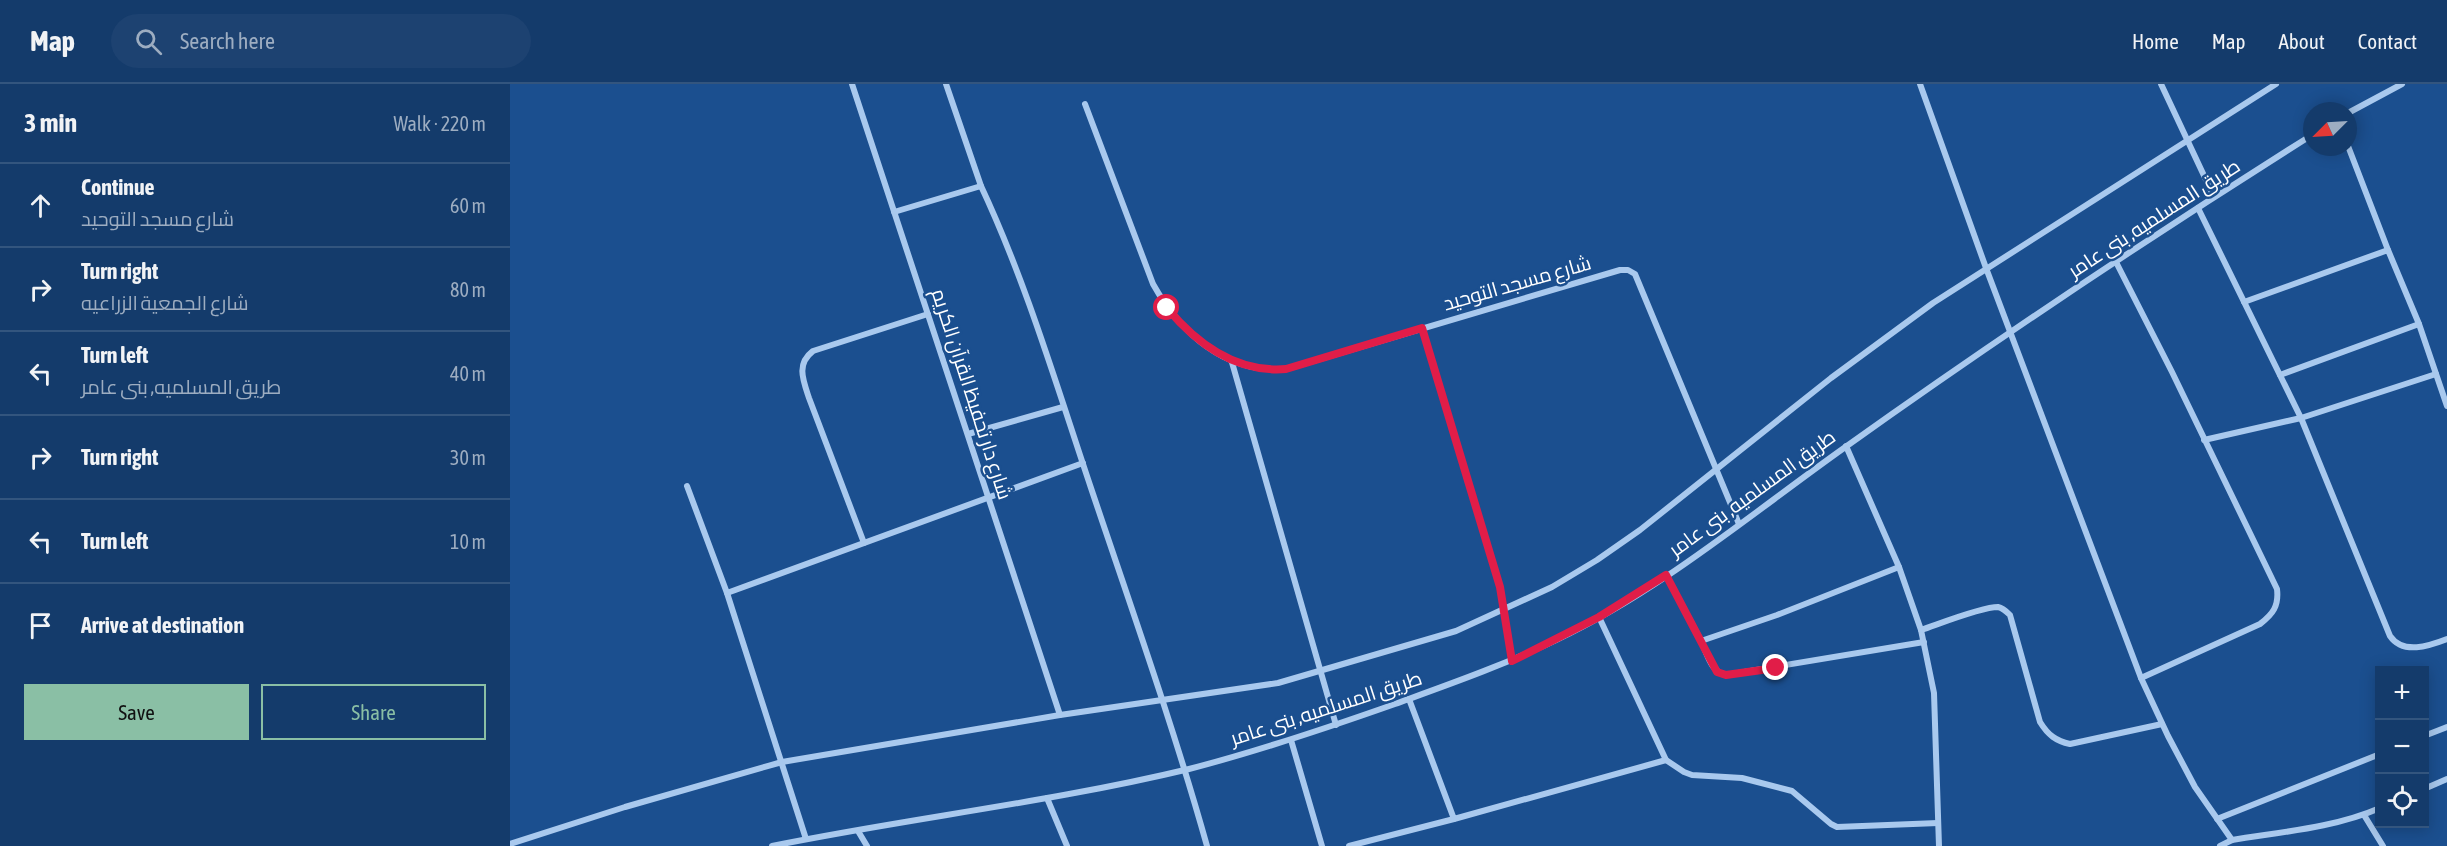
<!DOCTYPE html>
<meta charset="utf-8">
<style>
body{margin:0;font-family:"Asap Condensed",Cairo,sans-serif;background:#1d4271;color:#f1f3f6}
.controls{position:absolute;right:18px;bottom:18px;display:grid;overflow:hidden;border-radius:0px;box-shadow:0 3px 15px #0003}
.controls button{width:54px;height:54px;display:grid;place-items:center;padding:0;border:0;border-bottom:2px solid #33557e;background:#143b6b;color:#f1f3f6;font:30px sans-serif}
.compass{position:absolute;left:1793px;top:18px;width:54px;height:54px;border-radius:50%;background:#143b6b;box-shadow:0 3px 15px #0003;rotate:246deg}
.stop{position:absolute;width:18px;height:18px;margin:-14px;border:4px solid #e11d48;border-radius:50%;background:#fff}
.stop.end{background:#e11d48;border-color:#fff;box-shadow:0 2px 6px #0008}
.list{margin:0;padding:0;list-style:none}
h2{display:flex;justify-content:space-between;align-items:center;height:78px;margin:0;padding:0 24px;font-size:26px}
h2 small{font-size:20px;font-weight:400;color:#9dadc1}
.list li{display:grid;grid-template-columns:39px 1fr auto;gap:18px;align-items:center;box-sizing:border-box;height:84px;padding:0 24px;border-top:2px solid #33557e}
.list b{display:block;font-size:22px;white-space:nowrap}
.list p{margin:0;font-size:20px;white-space:nowrap;color:#9dadc1}
.list em{font-size:20px;font-style:normal;color:#9dadc1}
.actions{display:flex;gap:12px;padding:18px 24px}
.actions a{flex:1;padding:14px 0;border:2px solid #8abfa5;border-radius:0px;text-align:center;font-size:21px;color:#8abfa5}
.actions .main{background:#8abfa5;color:#111}
.icon{flex:none;width:33px;height:33px;fill:none;stroke:currentColor;stroke-width:2;stroke-linecap:round;stroke-linejoin:round}
.map{position:relative;flex:none;width:1937px;height:762px;overflow:hidden}
header{display:flex;align-items:center;gap:36px;box-sizing:border-box;height:84px;padding:0 30px;background:#143b6b;border-bottom:2px solid #33557e}
header strong{font-size:28px}
nav{display:flex;gap:33px;margin-inline-start:auto;font-size:21px}
.search{width:420px;height:54px;background:#1d4271;display:flex;align-items:center;gap:15px;box-sizing:border-box;padding:0 21px;border-radius:33px;color:#9dadc1;font-size:22px}
main{display:flex}
aside{flex:1;background:#143b6b}
.map>svg:first-child{display:block}
.lines{fill:none;stroke-linecap:round;stroke-linejoin:round}
.minor{stroke:#a9c9ee;stroke-width:6}
.route{stroke:#e11d48;stroke-width:8}
.labels{text-anchor:middle;stroke-width:5;stroke-linejoin:round;paint-order:stroke}
.street-label{font-size:20px;fill:#fff;stroke:#1b4f8f}
</style>
<header>
<strong>Map</strong>
<div class="search"><svg class="icon" aria-label="search" viewBox="0 0 24 24"><circle cx="10" cy="10" r="6"/><path d="M15 15l6 6"/></svg>Search here</div>
<nav><a>Home</a><a>Map</a><a>About</a><a>Contact</a></nav>
</header>
<main>
<aside>
<h2>3 min<small>Walk · 220 m</small></h2>
<ul class="list">
<li><svg class="icon" aria-label="ahead" viewBox="0 0 24 24"><path d="M12 20V5M6 11l6-6 6 6"/></svg><div><b>Continue</b><p>شارع مسجد التوحيد</p></div><em>60 m</em></li>
<li><svg class="icon" aria-label="right" viewBox="0 0 24 24"><path d="M7 20v-9h11M14 6l5 5-5 5"/></svg><div><b>Turn right</b><p>شارع الجمعية الزراعيه</p></div><em>80 m</em></li>
<li><svg class="icon" aria-label="left" viewBox="0 0 24 24"><path d="M17 20v-9H6M10 6l-5 5 5 5"/></svg><div><b>Turn left</b><p>طريق المسلميه, بنى عامر</p></div><em>40 m</em></li>
<li><svg class="icon" aria-label="right" viewBox="0 0 24 24"><path d="M7 20v-9h11M14 6l5 5-5 5"/></svg><div><b>Turn right</b></div><em>30 m</em></li>
<li><svg class="icon" aria-label="left" viewBox="0 0 24 24"><path d="M17 20v-9H6M10 6l-5 5 5 5"/></svg><div><b>Turn left</b></div><em>10 m</em></li>
<li><svg class="icon" aria-label="arrive" viewBox="0 0 24 24"><path d="M6 21V4h12l-3 4 3 4H6"/></svg><div><b>Arrive at destination</b></div></li>
</ul>
<div class="actions"><a class="main">Save</a><a>Share</a></div>
</aside>
<div class="map">
<svg width="1937" height="762" viewBox="0 0 1937 762">
<rect width="100%" height="100%" fill="#1b4f8f"/>
<g class="lines">
<!-- minor -->
<g class="minor">
<path d="M342,0L550,631"/>
<path d="M436,0L471,102"/>
<path d="M1410,0L1476,184L1631,594L1658,652L1685,703L1722,756"/>
<path d="M1651,0L1704,113"/>
<path d="M575,20L643,200C671,250 716,290 776,285L1110,186H1118L1125,190L1229,440"/>
<path d="M1838,29L1892,0"/>
<path d="M1838,62L1878,166"/>
<path d="M1688,124L1791,334L1880,552C1893,571 1919,562 1937,555"/>
<path d="M384,128L471,102C516,198 547,303 581,404C621,523 663,641 697,762"/>
<path d="M1606,178L1662,288L1767,505C1769,522 1763,530 1750,540L1631,594"/>
<path d="M1734,218L1878,166L1909,240L1937,322"/>
<path d="M912,244L990,503L1002,577"/>
<path d="M721,275L826,641"/>
<path d="M1770,291L1909,240"/>
<path d="M458,350L553,323"/>
<path d="M1694,356L1791,334L1926,290"/>
<path d="M1336,362L1389,483"/>
<path d="M177,402L217,509L296,755"/>
<path d="M354,459L299,314C293,296 286,280 303,267L418,230"/>
<path d="M1156,491L1191,557L1267,531L1389,483L1411,546L1424,609L1429,762"/>
<path d="M217,509L573,379"/>
<path d="M1089,533L1156,676L1174,688L1182,691L1232,694L1282,707L1321,740L1327,743L1428,739"/>
<path d="M1411,546C1429,540 1471,523 1488,523C1493,524 1496,527 1500,531L1530,638C1538,651 1546,657 1560,660L1652,640"/>
<path d="M1191,557C1197,569 1201,589 1216,591L1414,558"/>
<path d="M899,615L944,735L1156,676"/>
<path d="M1914,652L1937,643"/>
<path d="M781,656L812,762"/>
<path d="M1914,705L1937,695"/>
<path d="M537,714L557,762"/>
<path d="M1854,731L1873,762"/>
<path d="M1707,735L1870,670"/>
<path d="M348,747L357,762"/>
<path d="M0,760L115,723L272,678L550,631L768,599L946,547L1042,503L1087,476L1130,446L1321,294L1423,219L1766,0"/>
<path d="M262,762C400,734 542,718 679,685C749,667 817,644 885,620C940,600 994,581 1046,556C1150,507 1241,430 1334,364C1487,255 1643,151 1802,51"/>
<path d="M839,762L944,735"/>
<path d="M1710,762L1722,756C1770,748 1824,744 1870,724"/>
</g>
</g>
<g class="lines">
<!-- route -->
<path class="route" d="M657,224C687,260 727,289 776,285L912,244L990,503L1002,577L1089,533L1156,491L1207,588L1216,591L1266,584"/>
</g>
<g class="labels">
<!-- street labels -->
<g class="street-label">
<text transform="translate(1644 134) rotate(-33)" y="7">طريق المسلميه, بنى عامر</text>
<text transform="translate(1007 199) rotate(-16)" y="7">شارع مسجد التوحيد</text>
<text transform="translate(462 310) rotate(72)" y="7">شارع دار تحفيظ القرآن الكريم</text>
<text transform="translate(1242 409) rotate(-36)" y="7">طريق المسلميه, بنى عامر</text>
<text transform="translate(816 624) rotate(-18)" y="7">طريق المسلميه, بنى عامر</text>
</g>
</g>
</svg>
<div class="controls">
<button>+</button>
<button>−</button>
<button><svg class="icon" aria-label="locate" viewBox="0 0 24 24"><circle cx="12" cy="12" r="6"/><path d="M12 2v4M12 18v4M2 12h4M18 12h4"/></svg></button>
</div>
<svg class="compass" viewBox="-18 -18 36 36"><path d="M0-13l5 13h-10z" fill="#e53935"/><path d="M0 13l5-13h-10z" fill="#9dadc1"/></svg>
<div class="stop" style="left:657px;top:224px"></div>
<div class="stop end" style="left:1266px;top:584px"></div>
</div>
</main>
